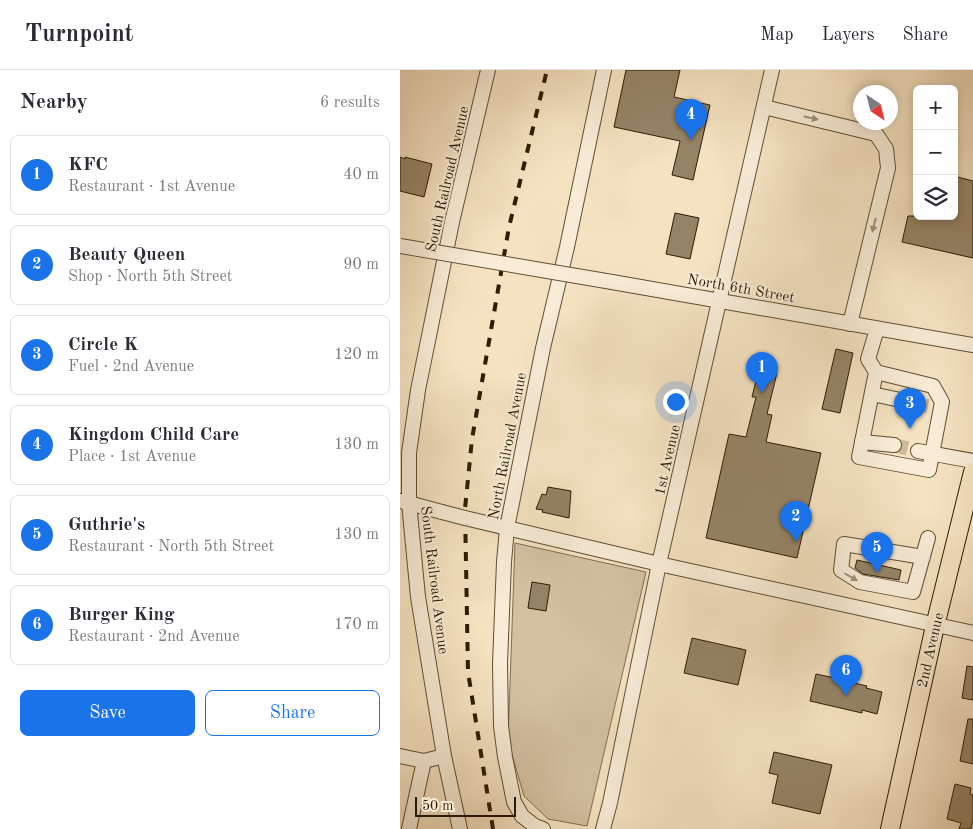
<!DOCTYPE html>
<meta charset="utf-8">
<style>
body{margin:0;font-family:"Old Standard TT",serif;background:#f7f7f7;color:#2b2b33}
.controls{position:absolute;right:15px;top:15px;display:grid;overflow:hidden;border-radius:8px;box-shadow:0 2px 8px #0003}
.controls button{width:45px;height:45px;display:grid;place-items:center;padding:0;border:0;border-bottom:1px solid #e1e1e2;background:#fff;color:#2b2b33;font:25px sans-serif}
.compass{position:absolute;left:453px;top:15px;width:45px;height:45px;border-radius:50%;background:#fff;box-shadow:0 2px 8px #0003;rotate:145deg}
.scale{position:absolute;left:15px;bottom:12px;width:101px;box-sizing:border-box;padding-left:5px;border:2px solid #2d1c03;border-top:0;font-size:14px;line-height:18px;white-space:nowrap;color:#2d1c03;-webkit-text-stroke:4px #f8ecd7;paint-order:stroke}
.you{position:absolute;left:275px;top:331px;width:18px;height:18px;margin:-12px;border:4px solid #fff;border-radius:50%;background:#1a73e8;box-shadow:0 0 0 8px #1a73e833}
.badge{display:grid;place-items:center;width:32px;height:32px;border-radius:50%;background:#1a73e8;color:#fff;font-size:16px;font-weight:700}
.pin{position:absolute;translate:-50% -41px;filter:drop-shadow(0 1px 2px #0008)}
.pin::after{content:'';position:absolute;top:26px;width:18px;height:15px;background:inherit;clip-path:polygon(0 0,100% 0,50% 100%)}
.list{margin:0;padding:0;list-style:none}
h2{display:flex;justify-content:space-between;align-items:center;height:65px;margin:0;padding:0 20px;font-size:21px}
h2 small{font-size:16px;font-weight:400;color:#7c7c81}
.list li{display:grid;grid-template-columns:32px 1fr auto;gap:15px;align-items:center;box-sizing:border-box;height:80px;margin:0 10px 10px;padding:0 10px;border:1px solid #e1e1e2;border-radius:8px}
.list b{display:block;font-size:19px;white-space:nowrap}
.list p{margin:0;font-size:16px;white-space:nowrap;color:#7c7c81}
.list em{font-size:16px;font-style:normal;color:#7c7c81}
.actions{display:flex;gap:10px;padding:15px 20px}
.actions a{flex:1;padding:11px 0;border:1px solid #1a73e8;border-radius:8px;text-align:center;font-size:18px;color:#1a73e8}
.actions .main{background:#1a73e8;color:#fff}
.icon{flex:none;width:28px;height:28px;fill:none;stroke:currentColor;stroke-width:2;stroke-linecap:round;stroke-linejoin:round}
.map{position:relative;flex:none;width:573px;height:759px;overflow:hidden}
header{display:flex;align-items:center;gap:30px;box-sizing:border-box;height:70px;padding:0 25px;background:#fff;border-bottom:1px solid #e1e1e2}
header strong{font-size:24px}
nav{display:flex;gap:28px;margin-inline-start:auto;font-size:18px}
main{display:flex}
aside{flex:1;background:#fff}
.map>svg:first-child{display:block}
.green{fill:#d3c0a1;stroke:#806e52}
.building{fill:#958366;stroke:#2d1c03}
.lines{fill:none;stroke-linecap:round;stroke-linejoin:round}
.minor-tunnel{stroke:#cdba9b;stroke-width:14;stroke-dasharray:14 7;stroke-linecap:butt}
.minor-casing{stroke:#5f4e32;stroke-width:16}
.major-casing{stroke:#2d1c03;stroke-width:20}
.minor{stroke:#f8ecd7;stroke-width:14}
.major{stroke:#f5e2c1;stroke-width:18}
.rail{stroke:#2d1c03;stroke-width:4;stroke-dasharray:9 9;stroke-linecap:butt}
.minor-bridge-casing{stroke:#5f4e32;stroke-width:16;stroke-linecap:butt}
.minor-bridge{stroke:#f8ecd7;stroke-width:14}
.oneway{fill:#9d8e78}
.labels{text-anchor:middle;stroke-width:4;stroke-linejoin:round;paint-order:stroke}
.street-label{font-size:15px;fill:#2d1c03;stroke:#f8ecd7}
</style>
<header>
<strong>Turnpoint</strong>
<nav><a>Map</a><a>Layers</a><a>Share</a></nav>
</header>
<main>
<aside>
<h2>Nearby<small>6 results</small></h2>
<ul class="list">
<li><span class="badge">1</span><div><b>KFC</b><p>Restaurant · 1st Avenue</p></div><em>40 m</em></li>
<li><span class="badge">2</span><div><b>Beauty Queen</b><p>Shop · North 5th Street</p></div><em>90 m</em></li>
<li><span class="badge">3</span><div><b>Circle K</b><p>Fuel · 2nd Avenue</p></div><em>120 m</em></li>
<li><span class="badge">4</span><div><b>Kingdom Child Care</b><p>Place · 1st Avenue</p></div><em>130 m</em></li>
<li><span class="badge">5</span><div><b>Guthrie's</b><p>Restaurant · North 5th Street</p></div><em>130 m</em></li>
<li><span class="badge">6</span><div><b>Burger King</b><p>Restaurant · 2nd Avenue</p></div><em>170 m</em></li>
</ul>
<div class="actions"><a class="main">Save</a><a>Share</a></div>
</aside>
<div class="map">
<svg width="573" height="759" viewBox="0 0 573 759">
<rect width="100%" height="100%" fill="#f5e2c1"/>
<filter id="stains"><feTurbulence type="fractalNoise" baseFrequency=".004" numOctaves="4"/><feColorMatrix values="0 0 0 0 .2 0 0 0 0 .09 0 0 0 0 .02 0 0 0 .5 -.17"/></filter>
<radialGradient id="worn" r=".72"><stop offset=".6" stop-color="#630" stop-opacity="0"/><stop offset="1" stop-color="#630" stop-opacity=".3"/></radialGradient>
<!-- green -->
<path class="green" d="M115,473L246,502L187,756L148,749L124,726L108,671Z"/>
<!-- building -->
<g class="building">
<path d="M226,0H280L274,27L310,35L293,110L272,105L280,71L214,57Z"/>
<path d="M0,87L5,89V87L32,94L24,127L0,121Z"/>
<path d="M554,106L573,111V188L502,172L508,146H554Z"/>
<path d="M275,143L299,148L290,189L266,184Z"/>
<path d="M436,279L453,283L440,343L422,339Z"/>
<path d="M359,298L377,303L367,344L372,345L366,372L421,383L397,488L306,468L329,364L346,367L356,327H352Z"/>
<path d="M148,417L171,421L169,448L142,442L143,440L136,439L142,424L146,425Z"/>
<path d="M457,490L501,500L499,510L463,504L455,498Z"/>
<path d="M132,512L150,515L146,541L128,538Z"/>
<path d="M292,568L346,580L338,615L284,603Z"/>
<path d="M567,596L573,597V630L562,628Z"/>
<path d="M416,604L454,612V613L467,616L466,618L482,622L477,644L462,640V643L410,631Z"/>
<path d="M568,649H573V694L560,691Z"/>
<path d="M374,682L432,695L420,744L372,733L378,705L369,703Z"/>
<path d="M555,714L571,718L570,724L573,725V750L571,759H559L561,753L547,749Z"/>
</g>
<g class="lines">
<!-- minor-tunnel -->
<g class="minor-tunnel">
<path d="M505,331L528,336"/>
<path d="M494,375L518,381"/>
</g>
<!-- minor casing -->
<g class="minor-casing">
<g id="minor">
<path d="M364,37L476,64L486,79L488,98L450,254"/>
<path d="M212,212L573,275"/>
<path d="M476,302L533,316L542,332L529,400L459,387L476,302L468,289L477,259"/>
<path d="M472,324L505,331"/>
<path d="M462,372L494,375"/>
<path d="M518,381L573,391"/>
<path d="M1,431L42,442"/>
<path d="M65,448L259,494L573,563"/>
<path d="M523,487L444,474L441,500L460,512L513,522L528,468"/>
<path d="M0,686L24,691L44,686"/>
<path d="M9,759L24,691"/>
<path d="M60,759L44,686L18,527L9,433V383L18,320L52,152L88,0"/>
<path d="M143,759L135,756L122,746L114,732L105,687L101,656L100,593L104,492L107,458L143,278L167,177L204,0"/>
<path d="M203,759L210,733L259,494L372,0"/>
</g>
</g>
<!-- major casing -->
<g class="major-casing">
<path id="major" d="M490,759L535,556L573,402"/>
</g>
<!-- minor -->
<use href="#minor" class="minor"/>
<!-- major -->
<use href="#major" class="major"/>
<!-- rail -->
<path class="rail" d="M93,759L68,602L65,439L72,369L109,157L147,0"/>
<!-- minor-bridge casing -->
<g class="minor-bridge-casing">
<g id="minor-bridge">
<path d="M0,176L212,212"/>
<path d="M42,442L65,448"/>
</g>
</g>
<!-- minor-bridge -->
<use href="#minor-bridge" class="minor-bridge"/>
</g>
<!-- one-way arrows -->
<defs><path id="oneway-solid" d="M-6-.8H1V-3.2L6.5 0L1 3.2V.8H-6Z" transform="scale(1.25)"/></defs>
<g class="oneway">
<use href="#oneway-solid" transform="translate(411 48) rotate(13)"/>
<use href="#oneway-solid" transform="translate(474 155) rotate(104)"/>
<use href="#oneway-solid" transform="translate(451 507) rotate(30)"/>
</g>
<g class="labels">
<!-- street labels -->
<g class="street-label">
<text transform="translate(47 109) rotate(-77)" y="5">South Railroad Avenue</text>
<text transform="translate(341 218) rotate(10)" y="5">North 6th Street</text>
<text transform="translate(107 376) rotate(-79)" y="5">North Railroad Avenue</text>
<text transform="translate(267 390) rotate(-77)" y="5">1st Avenue</text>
<text transform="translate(35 510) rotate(83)" y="5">South Railroad Avenue</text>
<text transform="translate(530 580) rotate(-77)" y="5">2nd Avenue</text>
</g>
</g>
<rect width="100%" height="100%" filter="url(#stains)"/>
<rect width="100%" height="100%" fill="url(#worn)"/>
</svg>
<div class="controls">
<button>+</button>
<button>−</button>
<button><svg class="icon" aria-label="layers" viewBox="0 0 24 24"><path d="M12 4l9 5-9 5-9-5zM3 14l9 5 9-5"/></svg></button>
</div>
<svg class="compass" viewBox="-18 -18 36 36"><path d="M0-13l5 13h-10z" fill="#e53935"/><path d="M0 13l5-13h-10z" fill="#7c7c81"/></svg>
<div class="scale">50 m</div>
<div class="you"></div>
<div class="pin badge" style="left:362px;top:323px">1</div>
<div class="pin badge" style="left:396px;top:472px">2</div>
<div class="pin badge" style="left:510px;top:359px">3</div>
<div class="pin badge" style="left:291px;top:70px">4</div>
<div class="pin badge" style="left:477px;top:503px">5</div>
<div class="pin badge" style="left:446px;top:626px">6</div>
</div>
</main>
